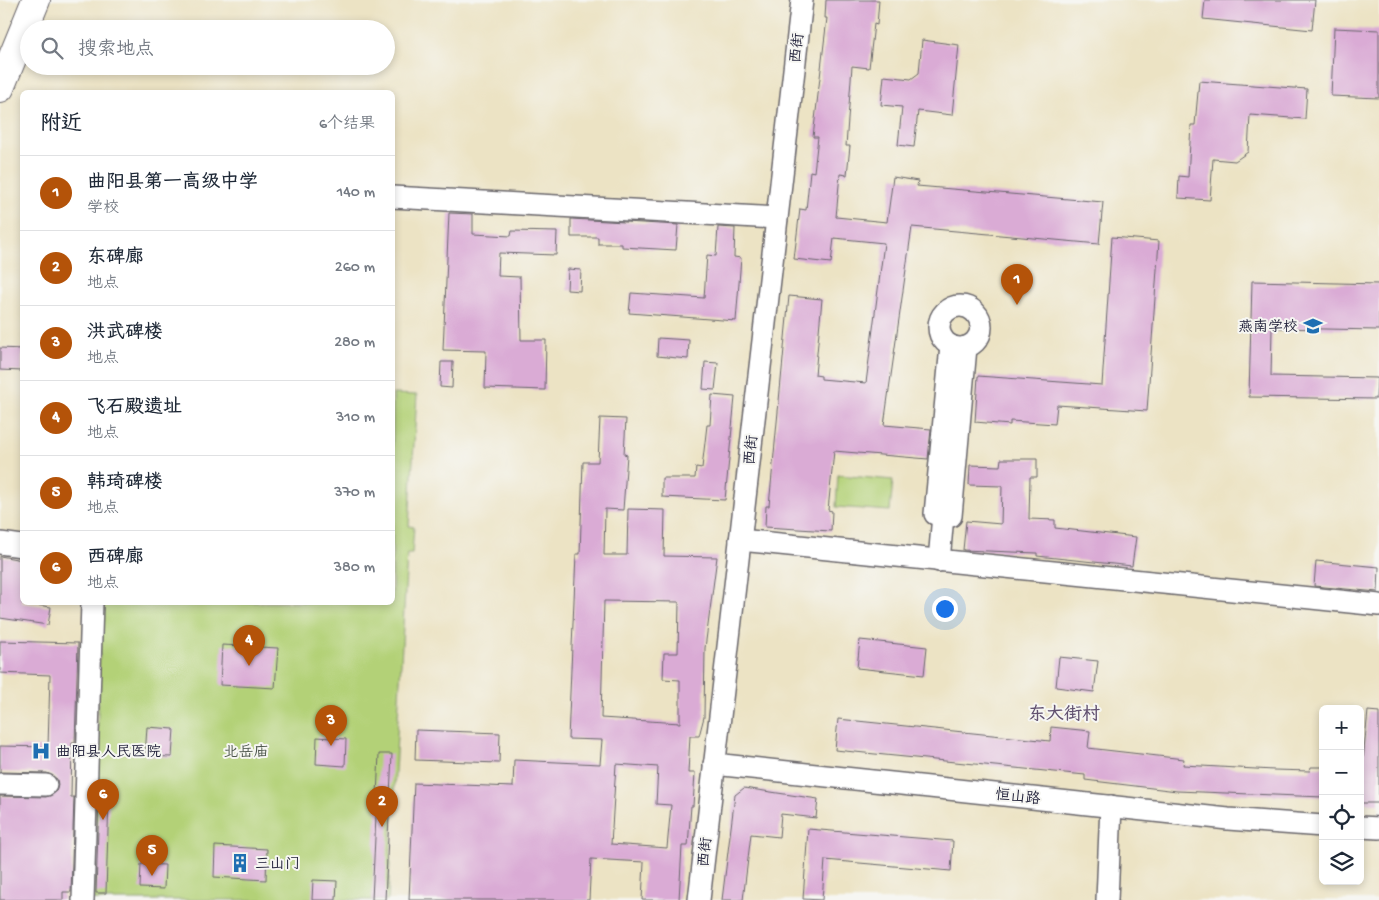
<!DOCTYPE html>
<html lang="zh">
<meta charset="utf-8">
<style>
body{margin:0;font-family:"Gochi Hand","LXGW WenKai TC",sans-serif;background:#f6f6f7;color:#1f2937}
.controls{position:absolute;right:15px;bottom:15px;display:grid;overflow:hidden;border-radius:8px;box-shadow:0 2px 8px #0003}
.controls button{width:45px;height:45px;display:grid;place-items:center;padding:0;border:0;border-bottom:1px solid #e0e1e3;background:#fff;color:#1f2937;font:25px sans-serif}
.you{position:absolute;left:944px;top:608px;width:18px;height:18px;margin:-12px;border:4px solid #fff;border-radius:50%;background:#1a73e8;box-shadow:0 0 0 8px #1a73e833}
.badge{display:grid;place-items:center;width:32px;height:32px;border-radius:50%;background:#b45309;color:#fff;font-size:16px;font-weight:700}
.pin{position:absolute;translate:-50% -41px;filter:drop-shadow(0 1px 2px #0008)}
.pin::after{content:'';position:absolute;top:26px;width:18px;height:15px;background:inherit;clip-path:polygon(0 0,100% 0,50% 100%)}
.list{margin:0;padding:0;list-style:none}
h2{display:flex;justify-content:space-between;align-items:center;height:65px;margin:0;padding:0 20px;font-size:21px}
h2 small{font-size:16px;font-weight:400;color:#747a83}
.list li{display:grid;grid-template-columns:32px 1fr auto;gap:15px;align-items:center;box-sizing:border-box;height:75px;padding:0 20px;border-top:1px solid #e0e1e3}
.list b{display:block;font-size:19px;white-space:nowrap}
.list p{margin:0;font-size:16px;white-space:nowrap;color:#747a83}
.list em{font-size:16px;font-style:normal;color:#747a83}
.icon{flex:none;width:28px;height:28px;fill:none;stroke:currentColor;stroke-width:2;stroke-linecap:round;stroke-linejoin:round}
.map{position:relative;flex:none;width:1379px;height:900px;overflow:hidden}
.search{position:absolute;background:#fff;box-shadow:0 2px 8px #0003;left:20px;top:20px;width:375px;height:55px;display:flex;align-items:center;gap:12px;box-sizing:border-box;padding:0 18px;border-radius:28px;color:#747a83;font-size:19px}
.panel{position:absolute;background:#fff;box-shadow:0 2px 8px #0003;left:20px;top:90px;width:375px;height:515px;border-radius:8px}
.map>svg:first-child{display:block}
.green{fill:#b3d177;stroke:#6a7a59}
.building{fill:#daabd5;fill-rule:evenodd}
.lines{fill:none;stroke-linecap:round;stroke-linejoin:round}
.minor-casing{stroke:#69666b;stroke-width:24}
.highway-casing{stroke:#69666b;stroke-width:30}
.minor{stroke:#fff;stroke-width:21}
.highway{stroke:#fff;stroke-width:28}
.labels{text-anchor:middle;stroke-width:4;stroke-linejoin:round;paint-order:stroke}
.street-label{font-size:15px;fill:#22223b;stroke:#f6f6f2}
.poi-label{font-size:15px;fill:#22223b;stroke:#f6f6f2;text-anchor:start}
.park-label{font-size:15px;fill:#4e574d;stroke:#f6f6f2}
.quarter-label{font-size:18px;font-weight:bold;fill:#625271;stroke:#f6f6f2}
</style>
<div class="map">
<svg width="1379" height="900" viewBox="0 0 1379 900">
<rect width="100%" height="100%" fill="#f6f6f2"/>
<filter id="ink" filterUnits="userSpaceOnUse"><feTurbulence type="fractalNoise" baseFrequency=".02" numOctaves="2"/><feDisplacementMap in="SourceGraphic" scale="10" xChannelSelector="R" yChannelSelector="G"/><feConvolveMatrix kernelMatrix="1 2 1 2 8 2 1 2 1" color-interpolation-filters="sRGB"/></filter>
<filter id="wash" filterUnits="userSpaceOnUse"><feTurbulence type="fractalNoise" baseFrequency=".0096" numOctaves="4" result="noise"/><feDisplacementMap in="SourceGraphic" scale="20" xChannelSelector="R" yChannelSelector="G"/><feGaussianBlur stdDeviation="1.12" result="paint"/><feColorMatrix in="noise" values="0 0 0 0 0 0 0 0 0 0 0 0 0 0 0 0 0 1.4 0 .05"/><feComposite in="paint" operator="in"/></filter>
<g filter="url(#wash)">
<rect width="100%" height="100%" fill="#ece3c4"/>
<!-- green -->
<g class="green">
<path d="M393,394L417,395L409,526L414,527L412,554H407L388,900H93L101,603L392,602Z"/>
<path d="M838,475L893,480L890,511L836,507Z"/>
</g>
<g id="blocks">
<!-- building -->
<g class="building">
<path d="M826,0H879L877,25L874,24L869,68L852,66L846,146H850L847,175L840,174L836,217L887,222L893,177L918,181L917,186L1103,202L1099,244L912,227L884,425L931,429L928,459L834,451L828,510L832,511L831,531L765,527L766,506H769L789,296L822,299L815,375L821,376V379L866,383L884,243L834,238L831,263L794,259L800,209L806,210L810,171L814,172L818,137H813L827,18H825Z"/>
<path d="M1205,0H1315L1312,30L1203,19Z"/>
<path d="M1334,28L1379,30V98L1331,96Z"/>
<path d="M922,40L959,45L952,115L918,111L914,147L898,145L902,107L881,105L884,76L911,79L919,73Z"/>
<path d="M1199,81L1307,89L1305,119L1250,115L1248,152L1235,161L1213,159L1210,200L1178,198L1179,176L1188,177L1191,125H1195Z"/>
<path d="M449,213L473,214V234L511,236L512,231L557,232L556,255L499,253L498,276L520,277L521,340H546L545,390L485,388L486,351L443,350Z"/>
<path d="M571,219L678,225L676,250L622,247V244H598V237H571Z"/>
<path d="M718,227L735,228L734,257L741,258L736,321L629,313L631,293L704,298L707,255L716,256Z"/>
<path d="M1112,237L1159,241L1147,411L1057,405L1055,424L1010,421V425L975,422L978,376L1102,385Z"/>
<path d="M568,269L581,270L580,291L567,290Z"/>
<path d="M1252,281L1379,284V330L1272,328L1271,376L1377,378L1376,399L1249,397Z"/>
<path d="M658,338L689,340L688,359L657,356Z"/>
<path d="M0,348L22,349V371L0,370Z"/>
<path d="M441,362H453L452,388L440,387Z"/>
<path d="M705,362L718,363L715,390L703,389Z"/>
<path d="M712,395L735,397L725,500L662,497V478H695L696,467L702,468L707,425H710Z"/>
<path d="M600,418L626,419L624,454L627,455L623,510L605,509L604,555H627L628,509L665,510L664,556L717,557L705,648L704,717L699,736H690L688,773H695L693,806H691L688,846H682L679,900H642L644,862L591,859L589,900H409L414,783L513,787L514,760L600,764L602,740L568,739L576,554H580L583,462H598ZM604,601L679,602L678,653H664L663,679L680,680V723L601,718ZM616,764L658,767L656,804L671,805L667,848L611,844Z"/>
<path d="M1001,459H1037V477H1030L1029,519L1055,520V528L1136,537L1132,566L1037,556V553L963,550L966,521L1001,524L1002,486L969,485L970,465L1000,466Z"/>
<path d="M0,556L22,560V603L51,607L48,625L0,618Z"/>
<path d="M1316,561L1379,567L1378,592L1314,586Z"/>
<path d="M860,640L927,647L924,675L857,668Z"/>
<path d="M0,641L78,643L75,743H72L71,797H74L71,892H63V900H0V796L46,797L56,792L58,785L57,779L47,773L0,772V746L48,747L50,675L0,673Z"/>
<path d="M222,645L278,648L275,688L220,685Z"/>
<path d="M1059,657L1098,661L1094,692L1056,687Z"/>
<path d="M1368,711L1379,712V803H1360V760H1363Z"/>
<path d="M838,719L1050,741L1051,727L1090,731L1088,748L1184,759L1183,765L1274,770L1310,771L1311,767H1323V797L1177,791L1085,780V775L835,750Z"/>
<path d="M147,727L174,729L172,757L145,756Z"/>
<path d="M416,730L500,733L499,763L415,760Z"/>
<path d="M317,737L346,739L345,766L316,764Z"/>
<path d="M379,754H392L385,900H372Z"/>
<path d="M744,788L818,799L816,818L781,814L779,837L751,834L743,900H722L735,795Z"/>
<path d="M99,798H109L106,893H96Z"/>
<path d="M808,829L953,841L951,871L825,860L822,900L803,899Z"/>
<path d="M215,846L267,849L266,880L214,877Z"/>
<path d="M141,864L165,865L164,889L140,888Z"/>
<path d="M313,880L337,881L336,900H312Z"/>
</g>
</g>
</g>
<g filter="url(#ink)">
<use href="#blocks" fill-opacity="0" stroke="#69666b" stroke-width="1"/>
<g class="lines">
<!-- minor casing -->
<g class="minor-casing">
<g id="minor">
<path d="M392,197L777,218"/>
<circle cx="960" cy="327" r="21"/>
<path d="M951,346L935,514L951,516L966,347"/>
<path d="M740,540L1379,605"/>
<path d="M0,543L22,546"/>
<path d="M939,561L943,515"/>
<path d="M714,764L1228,819L1323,826"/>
<path d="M0,784L46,785"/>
<path d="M1360,827L1379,828"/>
<path d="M83,900L92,602"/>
<path d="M699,900L802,0"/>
<path d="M1107,900L1111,806"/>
</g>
</g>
<!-- highway casing -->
<g class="highway-casing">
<path id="highway" d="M0,88L36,0"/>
</g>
<!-- minor -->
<use href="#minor" class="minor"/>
<!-- highway -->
<use href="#highway" class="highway"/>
</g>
</g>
<!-- icons -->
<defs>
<g id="school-bare" transform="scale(1.5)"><path d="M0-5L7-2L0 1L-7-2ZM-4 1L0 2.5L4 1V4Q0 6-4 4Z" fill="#1f6fb2" stroke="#f6f6f2" stroke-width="2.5" paint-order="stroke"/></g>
<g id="hospital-bare" transform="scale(1.5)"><path d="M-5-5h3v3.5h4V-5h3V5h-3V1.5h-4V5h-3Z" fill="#1f6fb2" stroke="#f6f6f2" stroke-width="2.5" paint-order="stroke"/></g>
<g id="building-bare" transform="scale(1.5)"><path d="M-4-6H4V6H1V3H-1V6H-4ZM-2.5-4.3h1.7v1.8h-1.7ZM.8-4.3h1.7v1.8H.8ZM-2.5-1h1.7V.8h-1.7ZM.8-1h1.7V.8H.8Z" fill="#1f6fb2" stroke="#f6f6f2" stroke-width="2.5" paint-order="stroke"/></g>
</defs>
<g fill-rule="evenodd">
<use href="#school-bare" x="1313" y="326"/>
<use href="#hospital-bare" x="41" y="751"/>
<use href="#building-bare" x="240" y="863"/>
</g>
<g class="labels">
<!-- street labels -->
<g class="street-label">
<text transform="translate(796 48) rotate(-83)" y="5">西街</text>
<text transform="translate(750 450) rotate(-84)" y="5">西街</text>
<text transform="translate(1018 796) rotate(6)" y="5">恒山路</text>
<text transform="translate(704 852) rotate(-84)" y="5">西街</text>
</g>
<!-- poi labels -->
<g class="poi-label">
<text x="1298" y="331" text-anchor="end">燕南学校</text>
<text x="56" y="756">曲阳县人民医院</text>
<text x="255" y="868">三山门</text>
</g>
<!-- park labels -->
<g class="park-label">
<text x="246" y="756">北岳庙</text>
</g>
<!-- quarter labels -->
<g class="quarter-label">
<text x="1064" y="719">东大街村</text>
</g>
</g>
</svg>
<div class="controls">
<button>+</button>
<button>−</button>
<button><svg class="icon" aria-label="locate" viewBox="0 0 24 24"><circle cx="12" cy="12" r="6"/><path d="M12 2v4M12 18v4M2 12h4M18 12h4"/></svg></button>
<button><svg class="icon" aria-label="layers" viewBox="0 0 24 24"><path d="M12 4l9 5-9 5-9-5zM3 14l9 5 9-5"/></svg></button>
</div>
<div class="you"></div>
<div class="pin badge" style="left:1017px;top:305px">1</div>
<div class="pin badge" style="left:382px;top:827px">2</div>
<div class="pin badge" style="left:331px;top:746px">3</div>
<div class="pin badge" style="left:249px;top:666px">4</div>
<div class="pin badge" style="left:152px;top:876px">5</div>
<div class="pin badge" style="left:103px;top:820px">6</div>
<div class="search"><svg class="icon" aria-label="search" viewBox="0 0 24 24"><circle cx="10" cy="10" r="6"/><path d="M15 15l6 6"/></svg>搜索地点</div>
<section class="panel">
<h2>附近<small>6个结果</small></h2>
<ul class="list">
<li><span class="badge">1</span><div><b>曲阳县第一高级中学</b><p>学校</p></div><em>140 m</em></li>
<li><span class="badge">2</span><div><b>东碑廊</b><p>地点</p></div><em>260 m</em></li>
<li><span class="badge">3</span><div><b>洪武碑楼</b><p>地点</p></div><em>280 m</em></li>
<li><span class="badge">4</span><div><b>飞石殿遗址</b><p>地点</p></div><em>310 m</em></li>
<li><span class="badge">5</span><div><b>韩琦碑楼</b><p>地点</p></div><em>370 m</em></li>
<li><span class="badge">6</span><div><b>西碑廊</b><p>地点</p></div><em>380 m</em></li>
</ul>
</section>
</div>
